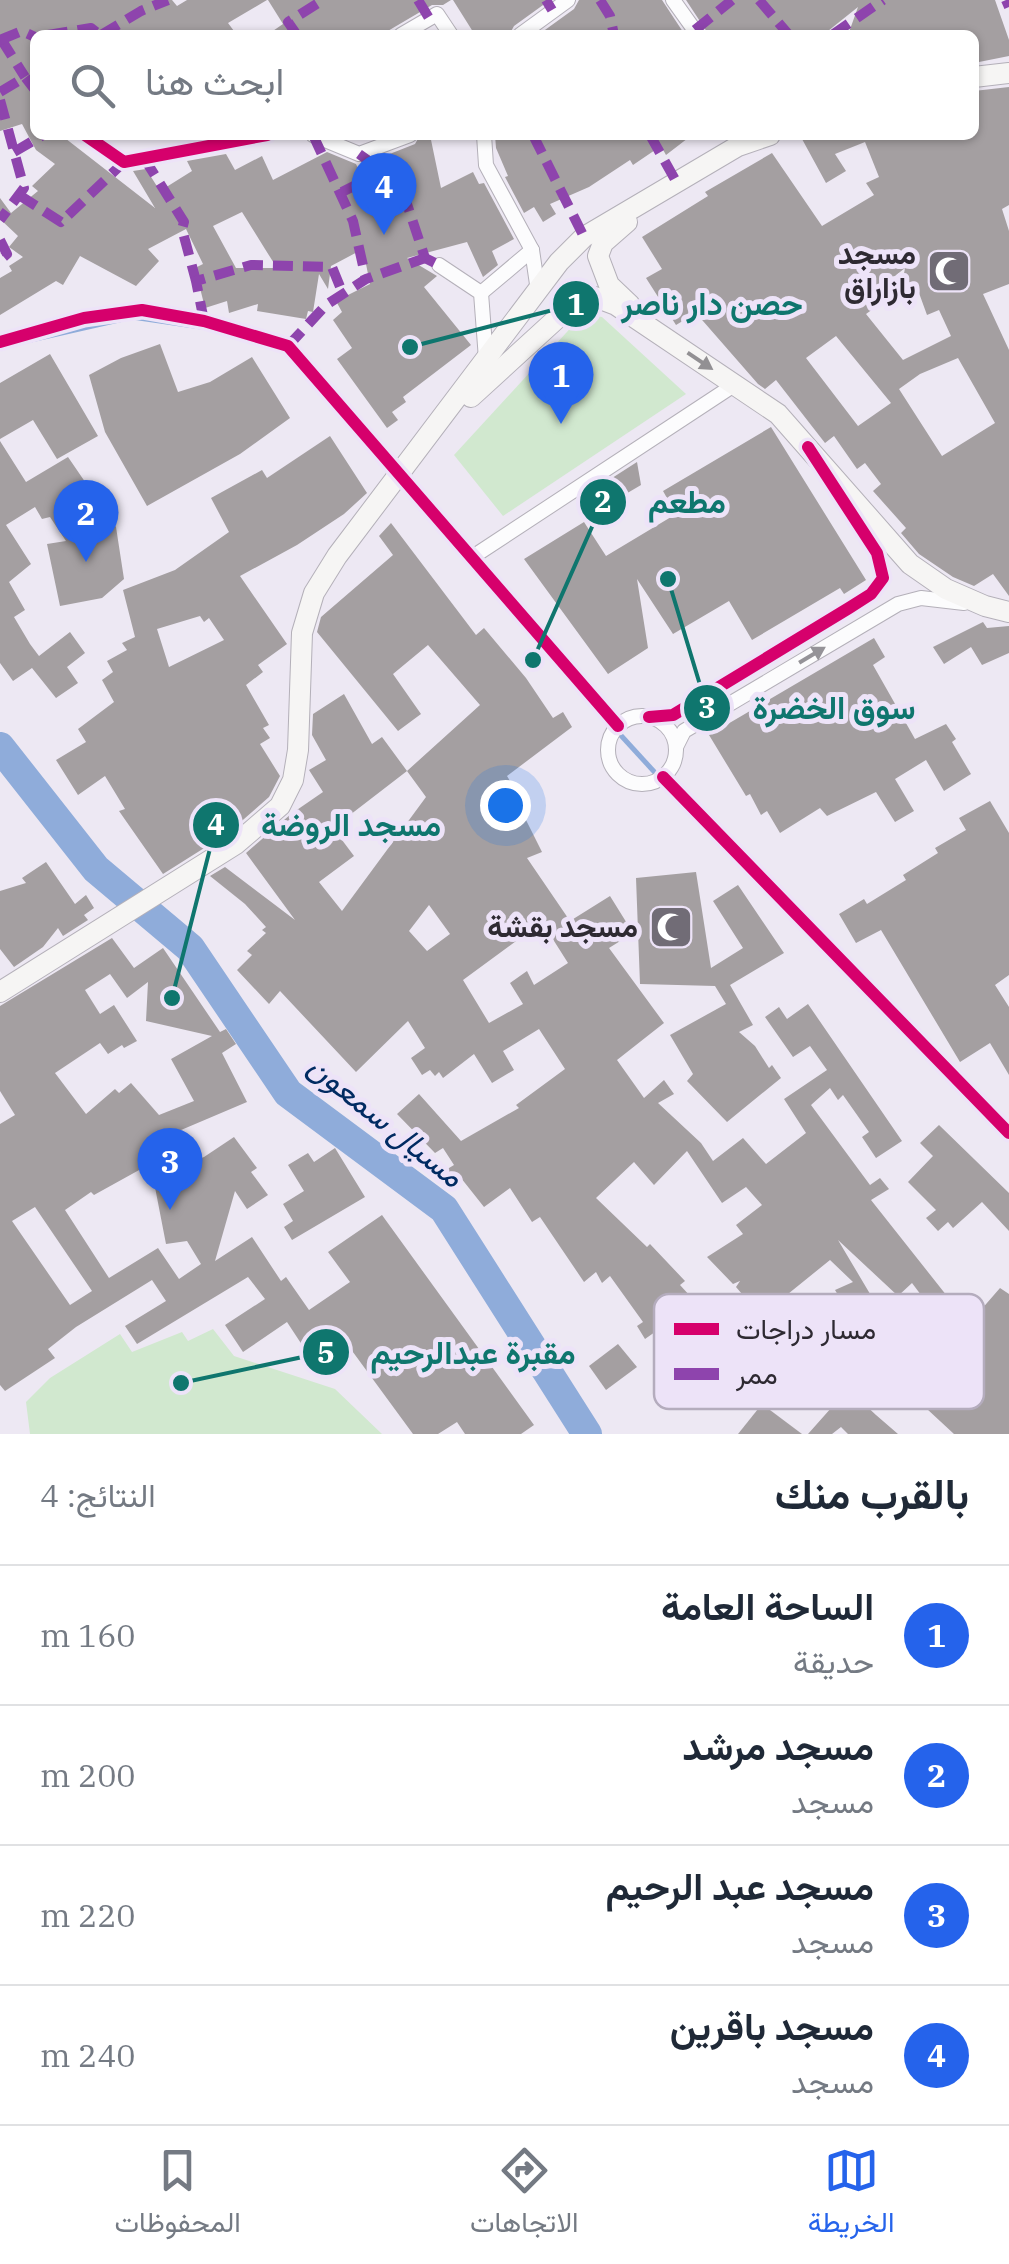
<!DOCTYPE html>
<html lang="ar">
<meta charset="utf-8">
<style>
body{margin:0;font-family:"IBM Plex Serif",Vazirmatn,serif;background:#f2f2f3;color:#1f2937;direction:rtl}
.you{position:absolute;left:505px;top:805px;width:35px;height:35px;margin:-25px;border:8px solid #fff;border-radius:50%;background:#1a73e8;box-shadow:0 0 0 15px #1a73e833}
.badge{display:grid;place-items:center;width:65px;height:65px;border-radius:50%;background:#2563eb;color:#fff;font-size:32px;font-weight:700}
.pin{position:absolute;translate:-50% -82px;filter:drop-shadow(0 2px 5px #0008)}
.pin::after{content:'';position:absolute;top:52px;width:35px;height:30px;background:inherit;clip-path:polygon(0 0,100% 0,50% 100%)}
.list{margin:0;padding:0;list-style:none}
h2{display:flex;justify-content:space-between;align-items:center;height:130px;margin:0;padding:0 40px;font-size:42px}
h2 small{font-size:32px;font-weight:400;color:#747a83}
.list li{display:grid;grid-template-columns:65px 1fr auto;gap:30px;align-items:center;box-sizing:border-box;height:140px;padding:0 40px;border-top:2px solid #e0e1e3}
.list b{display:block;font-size:38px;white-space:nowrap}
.list p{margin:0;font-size:32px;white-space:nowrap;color:#747a83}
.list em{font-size:32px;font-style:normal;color:#747a83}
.icon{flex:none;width:55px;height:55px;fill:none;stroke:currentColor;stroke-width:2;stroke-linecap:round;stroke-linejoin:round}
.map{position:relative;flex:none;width:1009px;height:1434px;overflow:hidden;direction:ltr}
.search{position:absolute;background:#fff;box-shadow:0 2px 8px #0004;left:30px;right:30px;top:30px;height:110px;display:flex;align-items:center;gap:25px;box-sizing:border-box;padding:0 35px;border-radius:15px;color:#747a83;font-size:38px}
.sheet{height:690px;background:#fff}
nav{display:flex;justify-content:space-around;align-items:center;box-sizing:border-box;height:140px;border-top:2px solid #e0e1e3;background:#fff;font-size:28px;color:#747a83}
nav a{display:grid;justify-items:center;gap:5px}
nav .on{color:#2563eb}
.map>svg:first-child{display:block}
.green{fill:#d1e8cf}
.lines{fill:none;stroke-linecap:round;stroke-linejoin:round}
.stream{stroke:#8facda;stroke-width:5}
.river{stroke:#8facda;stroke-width:30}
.building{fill:#a49fa1;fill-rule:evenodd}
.minor-casing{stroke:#b4b0b9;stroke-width:16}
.secondary-casing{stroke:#b4b0b9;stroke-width:22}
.minor{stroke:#fcfcfd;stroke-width:14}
.secondary{stroke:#f6f5f4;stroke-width:20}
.quiet{stroke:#8e44ad;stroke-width:10;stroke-dasharray:20 10;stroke-linecap:butt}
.cycleway-casing{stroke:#ede3f8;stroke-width:19}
.cycleway{stroke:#d6006c;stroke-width:12}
.oneway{fill:#929093}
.oneway2{fill:#959398}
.labels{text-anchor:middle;stroke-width:10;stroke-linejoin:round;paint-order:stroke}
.poi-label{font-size:30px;font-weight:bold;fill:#2e2a32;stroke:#ede3f8;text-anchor:end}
.water-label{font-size:32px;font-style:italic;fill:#012b62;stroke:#ede3f8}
.key{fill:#ede3f8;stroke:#b4acbd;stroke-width:2.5}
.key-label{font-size:28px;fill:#2e2a32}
.leader{fill:none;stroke:#0f766e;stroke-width:4}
.callout-dot{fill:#0f766e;stroke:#ede3f8;stroke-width:4}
.mark-label{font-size:30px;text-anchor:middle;font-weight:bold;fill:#fff}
.callout-label{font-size:32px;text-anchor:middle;font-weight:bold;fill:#0f766e;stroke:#ede3f8;stroke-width:10;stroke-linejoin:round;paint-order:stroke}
</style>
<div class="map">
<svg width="1009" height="1434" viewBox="0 0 1009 1434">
<rect width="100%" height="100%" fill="#ede8f3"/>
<!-- green -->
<g class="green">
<path d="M591,315L602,317L686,394L503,516L454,455L577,321Z"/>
<path d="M213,1329L234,1356L335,1389L382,1434H30L26,1402L50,1378L120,1334L132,1352L182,1332L188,1341Z"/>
</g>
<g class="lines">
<!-- stream -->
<g class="stream">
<path d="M22,342L132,317L208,328"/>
<path d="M616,730L659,777"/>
</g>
<!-- river -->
<path class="river" d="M0,747L96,869L190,948L288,1093L444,1209L587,1434"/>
</g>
<!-- building -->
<g class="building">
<path d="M0,0H172L177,6L187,0H267L228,23L237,35H35V135H61L155,208L133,171L146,169L160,191L192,171L187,161L226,154L235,170L262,156L273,180L327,152L356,164L366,185L390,175L382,157L415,144L420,135H430L441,188L473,172L479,184L484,183L514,239L492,251L498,265L483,277L467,242L407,258L437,276L424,287L471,345L403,397L406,402L392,412L398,420L387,428L337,359L352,348L333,320L342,312L336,301L370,284L363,249L331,266L328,289L319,274L313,312L308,311L306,319L257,311L258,304L229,313L227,301L205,308L195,268L203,264L186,229L148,249L159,261L136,286L80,256L63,285L56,281L0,315V278L12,271L9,266L23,257L9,247L18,236L0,219V198L11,213L38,191L32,186L55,164L36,150L22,124L0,131ZM242,212L265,249L277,268H236L213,226Z"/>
<path d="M268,0H451L443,5H432L381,35H267L283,24Z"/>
<path d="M453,0H550L514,26L509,35H475Z"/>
<path d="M579,0H662L685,35H538L574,9Z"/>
<path d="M686,0H995L1009,40V56L974,63V35H848L858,7L823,35H709Z"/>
<path d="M1009,87V205L1002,209L1009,231V284L983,294L1009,350V596L993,574L974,586L953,577L919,554L901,533L906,528L873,491L881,484L865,463L857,469L834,436L825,443L776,380L765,389L758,384L696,313L676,325L646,278L662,269L642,237L708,196L705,192L772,153L822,226L874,195L866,183L879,177L865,142L835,154L846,171L826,183L802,139L811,135H974V91ZM905,268L902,285L915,282L927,315L939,310L951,336L903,360L866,314L873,309L866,299ZM836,336L891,403L858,426L806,358ZM958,358L995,423L942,456L899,389L920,374Z"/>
<path d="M495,135H692L666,155L661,146L633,165L630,160L589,187L550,204L556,214L543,222L534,207L524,213L505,177L508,176L496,148Z"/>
<path d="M160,344L178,392L210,382L252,357L290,418L240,454L147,506L105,432L89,375L121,358Z"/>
<path d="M50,354L98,436L57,459L33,420L0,439V383Z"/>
<path d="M771,427L866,580L844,594L840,588L752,640L729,601L673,634L637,579L648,648L608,674L524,559L584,522L606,556L676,514L663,491Z"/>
<path d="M330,436L367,493L344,514L297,545L240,576L287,644L258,665L263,672L246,685L269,725L263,728L270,738L260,744L280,776L269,797L228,833L163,874L119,811L125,809L105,776L78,795L56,760L86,742L78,729L114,702L102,680L113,672L107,661L127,650L122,643L135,637L123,590L175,570L229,532L211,498L262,470L267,478ZM200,616L204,622L209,618L224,640L169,667L157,629Z"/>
<path d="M0,441L26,482L68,457L116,527L124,579L102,598L60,606L47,544L66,541L50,517L42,519L35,507L6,525L31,564L9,582L25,610L14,617L30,644L39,656L70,632L85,653L67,667L78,683L56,698L32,668L13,681L0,663Z"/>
<path d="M637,462L641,485L602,508L584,496Z"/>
<path d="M391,523L476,635L484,628L526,678L553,718L563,712L572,727L507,776L527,809L522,812L542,852L527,858L570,921L610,896L633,933L609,948L664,1023L617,1060L644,1098L664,1080L674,1094L658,1103L701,1143L713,1161L743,1138L766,1164L806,1133L784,1099L827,1070L810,1046L793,1057L765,1017L779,1007L787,1019L808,1004L902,1141L876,1158L862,1137L869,1132L843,1095L838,1100L830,1088L811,1105L870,1185L880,1178L889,1189L871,1200L962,1315L971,1303L980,1311L1000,1288L1009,1294V1434H954L927,1409L944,1386L953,1391L966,1374L951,1356L939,1368L926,1353L922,1357L904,1342L933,1311L912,1283L898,1296L838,1240L901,1346L848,1367L812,1306L838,1295L835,1290L853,1282L830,1260L736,1336L759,1327L779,1344L783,1339L798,1351L782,1372L778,1369L770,1379L756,1368L726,1407L673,1366L684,1352L693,1359L708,1341L699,1333L714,1314L721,1320L742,1294L736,1287L740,1281L733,1284L707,1257L743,1234L736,1225L762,1205L746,1187L722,1203L687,1151L654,1185L634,1162L596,1198L647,1247L650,1244L685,1281L680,1285L701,1308L677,1326L672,1320L645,1339L637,1326L643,1322L610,1276L602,1283L596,1272L584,1282L540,1217L532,1222L510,1188L484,1207L461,1178L455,1183L444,1171L454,1165L443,1148L435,1153L397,1114L419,1094L461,1141L519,1108L516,1105L565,1069L539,1029L503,1051L514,1070L492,1083L474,1054L443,1078L439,1072L435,1076L430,1070L422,1075L411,1058L425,1048L408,1021L356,1072L280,991L269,1004L237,970L252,955L247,951L266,933L262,930L266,927L245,904L210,876L225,867L295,920L246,853L291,814L323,792L309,770L326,760L312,735L313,714L344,694L372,744L382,737L407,771L480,705L428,645L393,674L421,714L398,731L317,632L321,617L393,555L379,536ZM407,771L426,797L342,911L319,882L354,856L333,828ZM429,905L450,934L427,951L409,931ZM542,922L568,963L534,985L527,971L510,983L523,1004L489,1023L463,980Z"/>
<path d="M983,622L987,628L1009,626V653L982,665L971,647L944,664L933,647Z"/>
<path d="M874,638L885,657L873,665L915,739L946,724L956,739L952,742L971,774L944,791L926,760L895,779L914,811L895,822L876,792L827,816L820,808L780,833L767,811L761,815L750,794L746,796L709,735Z"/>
<path d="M990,801L1009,833V975L995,985L1009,1007V1075L990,1043L960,1062L881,930L856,943L839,914L864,899L867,904L906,880L903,875L938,853L935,848L966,830L959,818Z"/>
<path d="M46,862L75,904L86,895L94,908L84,915L88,920L63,936L58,928L43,947L14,967L0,949V891L26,883L22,878Z"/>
<path d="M696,872L711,968L743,948L713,901L738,885L784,953L730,985L753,1025L739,1032L755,1046L769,1068L772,1065L781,1078L727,1122L687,1081L693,1074L670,1035L726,1004L715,986L640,984L636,878Z"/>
<path d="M112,938L134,968L163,948L220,1032L226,1029L236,1044L222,1053L247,1102L174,1133L180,1140L150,1164L94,1195L91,1192L65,1210L109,1278L158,1248L179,1279L201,1264L187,1241L166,1244L153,1177L204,1157L234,1137L257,1168L251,1172L268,1195L247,1209L235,1191L215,1261L252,1237L281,1281L286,1277L309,1310L350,1282L328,1252L382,1215L534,1425L521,1434H465L457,1422L438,1434H413L339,1333L308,1354L287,1322L243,1352L225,1325L265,1299L248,1277L137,1344L125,1326L166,1301L152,1280L76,1327L48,1349L55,1358L5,1391L0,1385V1124L15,1115L0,1091V1006ZM110,974L127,998L148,982L146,1021L212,1036L171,1059L194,1101L159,1115L131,1083L119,1093L115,1089L86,1114L55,1073L100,1043L108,1054L122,1045L124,1048L137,1041L114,1005L100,1014L85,990ZM35,1207L92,1291L70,1305L12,1221Z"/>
<path d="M939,1125L1009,1193V1231L982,1202L953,1228L948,1222L938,1231L926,1218L936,1210L908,1182L933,1156L920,1143Z"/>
<path d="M335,1148L365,1197L292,1240L284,1227L293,1221L283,1204L304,1191L288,1165L308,1153L314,1162Z"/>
<path d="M618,1344L637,1367L606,1390L589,1366Z"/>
<path d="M848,1389L876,1415L898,1434H848L841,1427L832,1434H808Z"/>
<path d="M762,1404L802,1434H738Z"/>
</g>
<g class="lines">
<!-- minor casing -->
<g class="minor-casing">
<g id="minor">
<path d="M673,0L698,35"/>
<path d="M401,35L437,14L451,35"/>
<path d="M520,35L568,0"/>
<path d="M85,135L124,162L267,135"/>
<path d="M313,135L359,154L410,135"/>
<path d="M484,135L486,165L532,250L538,291"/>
<path d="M439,265L481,293L486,359"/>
<path d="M481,293L532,250"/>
<path d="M0,342L84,318L142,310L204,321L288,346L618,726"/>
<path d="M471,558L734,385"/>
<circle cx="642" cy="750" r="34"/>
<path d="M649,717L673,715L871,594L883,578L877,553L838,494"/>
<path d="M676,747L684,731L898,604L921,598L964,603"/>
<path d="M663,777L1009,1133"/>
</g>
</g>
<!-- secondary casing -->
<g class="secondary-casing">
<g id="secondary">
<path d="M974,77L1009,73"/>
<path d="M627,222L603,243L598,256L609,285L630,305"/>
<path d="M471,397L576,301L595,297L616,305L778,414L910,564L946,589L985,606L1009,612"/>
<path d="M0,992L236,844L280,806L293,780L298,750L302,633L314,593L337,556L559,262L584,237L738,146L770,135"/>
</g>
</g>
<!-- minor -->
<use href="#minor" class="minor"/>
<!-- secondary -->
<use href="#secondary" class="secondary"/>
<!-- quiet -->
<g class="quiet">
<path d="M418,0L429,18"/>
<path d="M546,0L552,10"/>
<path d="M600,0L610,16L614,35"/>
<path d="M759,0L789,35"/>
<path d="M1006,0L1009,7"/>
<path d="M695,30L732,0"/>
<path d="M48,35L91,28L100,35"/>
<path d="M101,35L141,11L168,0"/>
<path d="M297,35L288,22L323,0"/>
<path d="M832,35L883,0"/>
<path d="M1,39L25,77"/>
<path d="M0,40L22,31L35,37"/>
<path d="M0,92L25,77L35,90"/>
<path d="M0,100L24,188L0,220"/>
<path d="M313,135L353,221L366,279"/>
<path d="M533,135L584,237"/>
<path d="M650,135L677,183"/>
<path d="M14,152L43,135"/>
<path d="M359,154L400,183L425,258L439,265"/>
<path d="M144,158L184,222L182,229L196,281"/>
<path d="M342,192L384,171"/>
<path d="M19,195L61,222L124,162"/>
<path d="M0,240L7,254L0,260"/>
<path d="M204,321L196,281L251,265L332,267L343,294"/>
<path d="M288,346L326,305L366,279L425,258"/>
</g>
<!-- cycleway casing -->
<g class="cycleway-casing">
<g id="cycleway">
<path d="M85,135L124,162L267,135"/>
<path d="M0,342L84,318L142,310L204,321L288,346L618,726"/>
<path d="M649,717L673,715L849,608L871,594L883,578L877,553L808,447"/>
<path d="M663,777L1009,1133"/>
</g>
</g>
<!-- cycleway -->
<use href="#cycleway" class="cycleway"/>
</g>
<!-- one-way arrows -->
<defs><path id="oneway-solid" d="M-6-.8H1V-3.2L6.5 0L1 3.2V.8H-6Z" transform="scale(2.5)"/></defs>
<use class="oneway" href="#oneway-solid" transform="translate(700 361) rotate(34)"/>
<use class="oneway2" href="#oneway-solid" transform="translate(812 655) rotate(-31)"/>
<!-- icons -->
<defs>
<g id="mosque-square" transform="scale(2.25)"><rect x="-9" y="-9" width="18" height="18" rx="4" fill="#716c76" stroke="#ede3f8"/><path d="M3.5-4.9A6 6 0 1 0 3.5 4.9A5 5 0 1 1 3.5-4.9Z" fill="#fff"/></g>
</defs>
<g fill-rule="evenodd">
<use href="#mosque-square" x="949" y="271"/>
<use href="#mosque-square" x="671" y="927"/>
</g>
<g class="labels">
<!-- poi labels -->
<g class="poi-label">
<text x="916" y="264">مسجد<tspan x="916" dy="34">بازاراق</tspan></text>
<text x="638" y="937">مسجد بقشة</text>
</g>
<!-- water labels -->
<g class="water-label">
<text transform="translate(386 1121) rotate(39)" y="11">مسيال سمعون</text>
</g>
</g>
<!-- legend -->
<rect x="654" y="1294" width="330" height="115" rx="15" class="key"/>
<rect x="674" y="1323" width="45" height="12" fill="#d6006c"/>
<rect x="674" y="1368" width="45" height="12" fill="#8e44ad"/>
<g class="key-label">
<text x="736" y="1339">مسار دراجات</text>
<text x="736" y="1384">ممر</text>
</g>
<!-- callouts -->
<path class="leader" d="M410 347L576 304M533 660L603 502M668 579L707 708M172 998L216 825M181 1383L326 1352"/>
<g class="callout-dot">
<circle cx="410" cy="347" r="10"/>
<circle cx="533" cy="660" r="10"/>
<circle cx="668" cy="579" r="10"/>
<circle cx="172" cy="998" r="10"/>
<circle cx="181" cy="1383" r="10"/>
<circle cx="576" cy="304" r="25"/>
<circle cx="603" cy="502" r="25"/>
<circle cx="707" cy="708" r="25"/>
<circle cx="216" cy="825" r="25"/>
<circle cx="326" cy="1352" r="25"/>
</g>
<g class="mark-label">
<text x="576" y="315">1</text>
<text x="603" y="512">2</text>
<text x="707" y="718">3</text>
<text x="216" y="835">4</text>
<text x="326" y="1363">5</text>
</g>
<g class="callout-label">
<text x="712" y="315">حصن دار ناصر</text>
<text x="687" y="513">مطعم</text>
<text x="834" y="719">سوق الخضرة</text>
<text x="351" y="836">مسجد الروضة</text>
<text x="473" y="1364">مقبرة عبدالرحيم</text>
</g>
</svg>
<div class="you"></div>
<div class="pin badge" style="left:561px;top:424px">1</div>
<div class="pin badge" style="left:86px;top:562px">2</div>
<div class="pin badge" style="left:170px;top:1210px">3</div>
<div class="pin badge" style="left:384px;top:235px">4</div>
<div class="search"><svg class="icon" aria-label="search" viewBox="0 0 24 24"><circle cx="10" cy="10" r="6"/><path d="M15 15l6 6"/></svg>ابحث هنا</div>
</div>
<section class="sheet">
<h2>بالقرب منك<small>النتائج: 4</small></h2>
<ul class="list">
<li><span class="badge">1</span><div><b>الساحة العامة</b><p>حديقة</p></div><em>160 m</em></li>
<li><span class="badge">2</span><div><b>مسجد مرشد</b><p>مسجد</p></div><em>200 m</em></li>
<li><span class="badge">3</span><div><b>مسجد عبد الرحيم</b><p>مسجد</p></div><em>220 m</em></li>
<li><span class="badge">4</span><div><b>مسجد باقرين</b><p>مسجد</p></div><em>240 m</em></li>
</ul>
</section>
<nav>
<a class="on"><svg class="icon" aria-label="map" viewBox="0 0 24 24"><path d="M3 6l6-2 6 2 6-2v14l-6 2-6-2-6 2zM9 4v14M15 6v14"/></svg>الخريطة</a>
<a><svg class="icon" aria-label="directions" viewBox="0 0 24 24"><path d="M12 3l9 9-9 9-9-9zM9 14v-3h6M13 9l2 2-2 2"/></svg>الاتجاهات</a>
<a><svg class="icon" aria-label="saved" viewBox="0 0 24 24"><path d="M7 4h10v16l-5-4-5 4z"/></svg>المحفوظات</a>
</nav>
